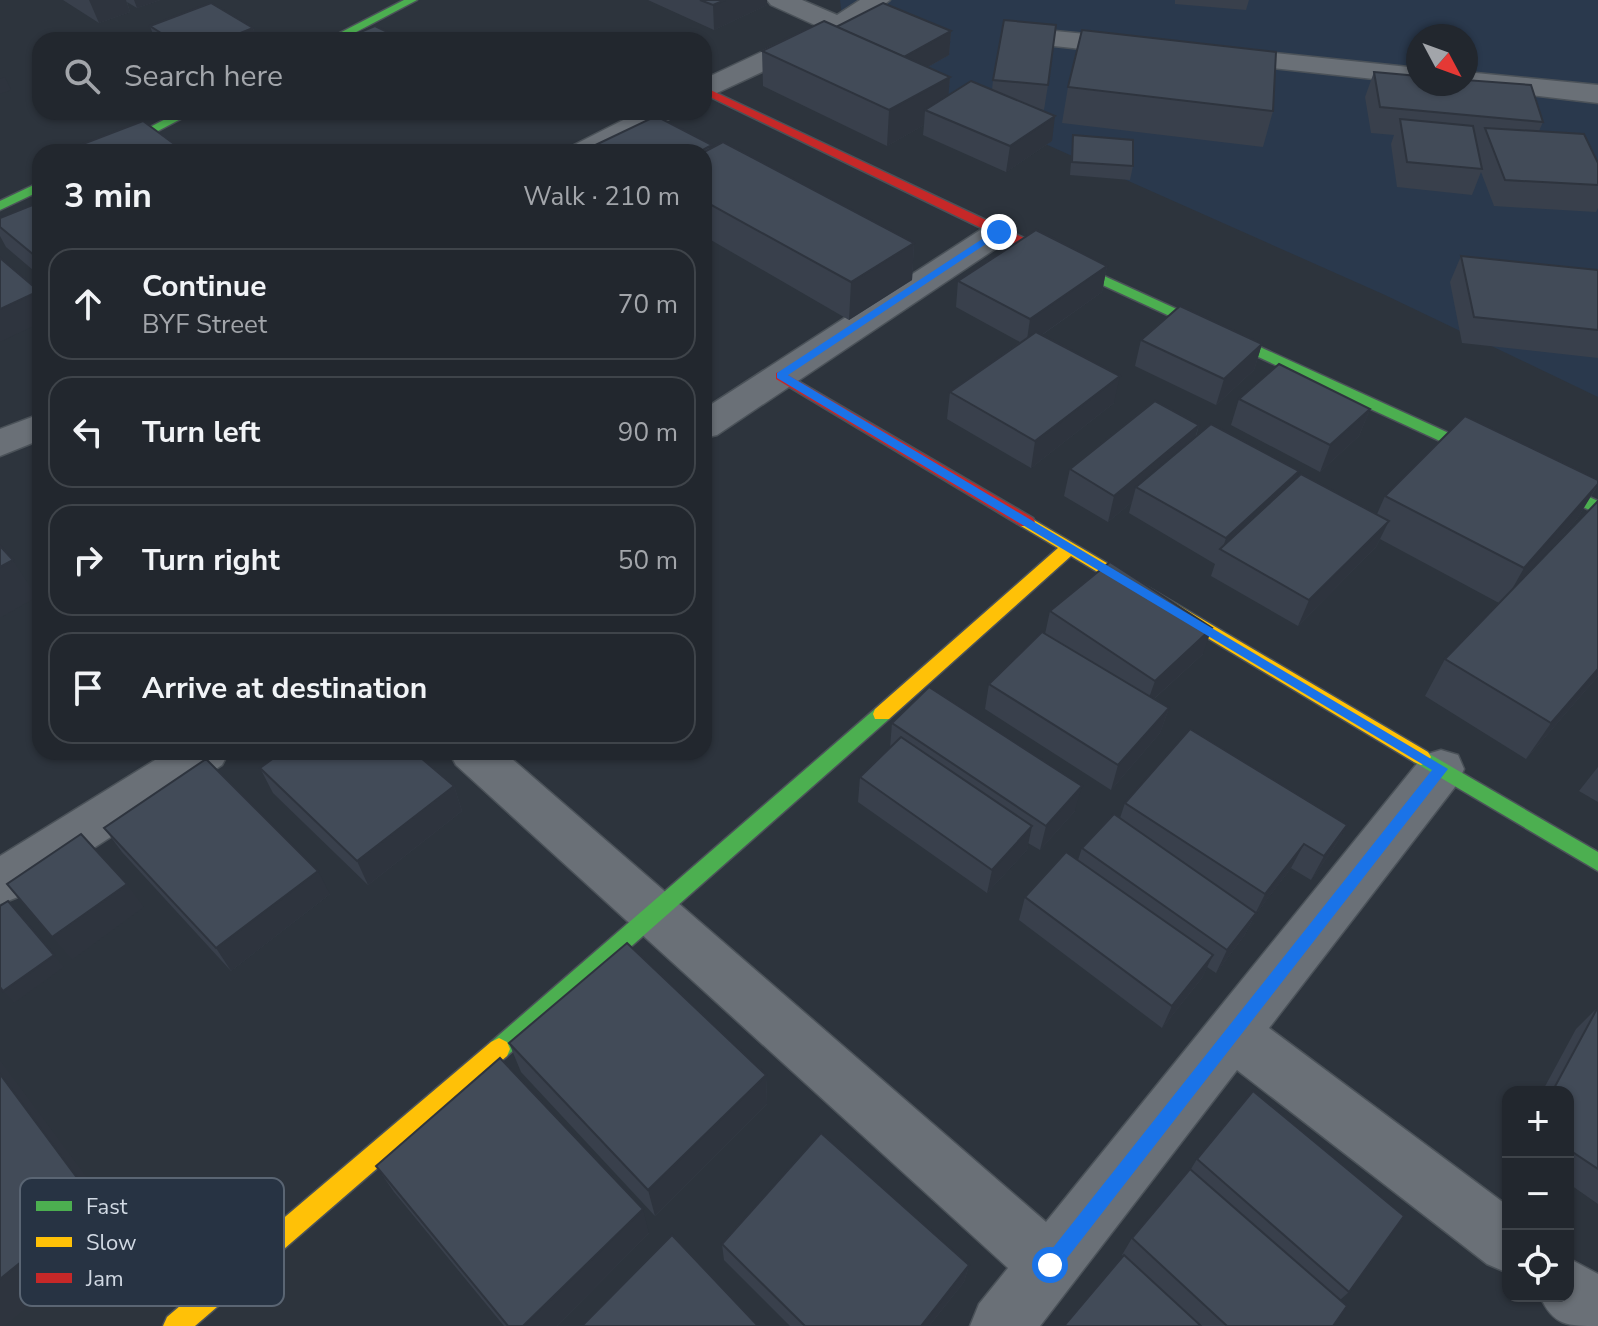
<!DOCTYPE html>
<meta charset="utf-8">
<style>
body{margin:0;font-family:"Nunito Sans",sans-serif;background:#2a2f36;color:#f1f3f6}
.controls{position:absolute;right:24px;bottom:24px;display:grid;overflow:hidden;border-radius:16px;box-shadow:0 2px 6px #0004}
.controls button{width:72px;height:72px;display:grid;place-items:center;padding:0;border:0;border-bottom:2px solid #3f444a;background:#22272e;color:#f1f3f6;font:40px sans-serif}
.compass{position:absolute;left:1406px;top:24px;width:72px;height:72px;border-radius:50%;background:#22272e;box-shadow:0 2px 6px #0004;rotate:131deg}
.stop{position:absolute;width:24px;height:24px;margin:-18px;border:6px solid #1a73e8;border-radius:50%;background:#fff}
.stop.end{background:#1a73e8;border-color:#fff;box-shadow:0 2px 8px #0008}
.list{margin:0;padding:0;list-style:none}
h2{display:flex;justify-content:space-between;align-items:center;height:104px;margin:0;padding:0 32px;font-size:34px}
h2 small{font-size:26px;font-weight:400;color:#a2a5aa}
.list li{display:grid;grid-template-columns:52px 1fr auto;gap:24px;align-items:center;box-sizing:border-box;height:112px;margin:0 16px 16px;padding:0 16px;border:2px solid #3f444a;border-radius:24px}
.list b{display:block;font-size:30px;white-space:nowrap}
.list p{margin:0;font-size:26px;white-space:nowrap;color:#a2a5aa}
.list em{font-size:26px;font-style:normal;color:#a2a5aa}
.icon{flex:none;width:44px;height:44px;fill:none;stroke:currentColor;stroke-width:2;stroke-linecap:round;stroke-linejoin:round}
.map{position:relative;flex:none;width:1598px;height:1326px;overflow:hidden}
.search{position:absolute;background:#22272e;box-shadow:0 2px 6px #0004;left:32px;top:32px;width:680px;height:88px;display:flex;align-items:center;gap:20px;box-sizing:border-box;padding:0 28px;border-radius:24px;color:#a2a5aa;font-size:30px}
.panel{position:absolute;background:#22272e;box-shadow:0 2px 6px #0004;left:32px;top:144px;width:680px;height:616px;border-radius:24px}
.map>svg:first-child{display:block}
.built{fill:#2a394d;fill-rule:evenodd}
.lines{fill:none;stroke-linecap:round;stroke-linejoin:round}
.street-casing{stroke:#4b5259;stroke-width:3}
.fast-casing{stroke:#4b5259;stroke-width:3}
.slow-casing{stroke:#4b5259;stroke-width:3}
.jam-casing{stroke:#4b5259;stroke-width:3}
.street{fill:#6a7077;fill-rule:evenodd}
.fast{fill:#4caf50;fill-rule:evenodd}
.slow{fill:#ffc107;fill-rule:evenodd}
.jam{fill:#c62828;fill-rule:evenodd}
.wall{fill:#39404c}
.shaded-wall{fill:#2e343e}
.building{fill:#424b58;stroke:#2e343e;stroke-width:2}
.route{fill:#1a73e8}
.key{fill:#273343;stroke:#5a6573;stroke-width:2}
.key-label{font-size:22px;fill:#d1d9e3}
</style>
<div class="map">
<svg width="1598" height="1326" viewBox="0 0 1598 1326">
<rect width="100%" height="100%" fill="#2d343d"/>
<!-- built -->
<path class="built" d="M840,0H1598V397L1385,295L847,56ZM1418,36H1466V84H1418Z"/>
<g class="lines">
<!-- street casing -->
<g class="street-casing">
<g id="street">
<path d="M767,0H802L837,15L860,0H890L848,32L704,99V79L817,26L771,5Z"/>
<path d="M1055,31L1137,39L1147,41L1151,47L1147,53L1137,55L1045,45L1042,39L1045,33Z"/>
<path d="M1217,47L1418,68L1420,84L1207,61L1203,55L1207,49Z"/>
<path d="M1466,72L1598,85V103L1456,86L1466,84Z"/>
<path d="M639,112H675L671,118L606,152H568L572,146Z"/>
<path d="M999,222L1010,225L1015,232L1010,239L717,435L704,438V409L988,225Z"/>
<path d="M40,414V440L0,456V429Z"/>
<path d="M1441,750L1458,755L1464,769L1458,783L1269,1028L1508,1206V1273L1487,1264L1237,1070L1040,1326H970L979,1304L1008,1268L456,765L449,752H504L1046,1222L1424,755Z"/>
<path d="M168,752H229L222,765L18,897L0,904V856Z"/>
<path d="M1568,1258L1598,1274V1326C1568,1326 1553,1326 1540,1296H1568Z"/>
</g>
</g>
<!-- fast casing -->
<g class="fast-casing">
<g id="fast">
<path d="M404,0H417L341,40H326Z"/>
<path d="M179,112H194L118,152H102Z"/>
<path d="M40,182V191L0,210V201Z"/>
<path d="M1036,245L1598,501V514L1031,252V246Z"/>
<path d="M882,707L889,709L891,714L889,719L507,1056L499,1060L491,1056L488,1049L491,1042L875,709Z"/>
<path d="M1421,749L1598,852V871L1414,762L1411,757L1414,752Z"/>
</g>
</g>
<!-- slow casing -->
<g class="slow-casing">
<g id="slow">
<path d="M1027,516L1428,752L1431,757L1428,762L1421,765L1414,762L1071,556L889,719H875L873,714L875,709L1058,548L1021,526L1019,522L1021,518Z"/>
<path d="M499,1038L507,1042L510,1049L507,1056L195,1326H163L167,1317L491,1042Z"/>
</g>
</g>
<!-- jam casing -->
<g class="jam-casing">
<g id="jam">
<path d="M704,87L1041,246L1043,249L1041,252H1031L704,94Z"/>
<path d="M781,371L1033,518L1035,522L1033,526H1021L776,379V373Z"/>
</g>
</g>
<!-- street -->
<use href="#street" class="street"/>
<!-- fast -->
<use href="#fast" class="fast"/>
<!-- slow -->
<use href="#slow" class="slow"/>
<!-- jam -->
<use href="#jam" class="jam"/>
</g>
<!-- wall -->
<g class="wall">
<path d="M63,0H160L137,8L127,2L130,12L99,23Z"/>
<path d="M648,0H767V5L714,30Z"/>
<path d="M1175,0H1249L1246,10L1175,4Z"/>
<path d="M150,26L253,28L257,40H155Z"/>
<path d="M836,27L951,31L949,55L928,67L950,77L948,96L992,90L993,80L1048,85L1044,110L1040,109L1052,141L1006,172L923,135L924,125L887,146L763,86L762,51Z"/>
<path d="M1374,72L1543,122L1539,131L1598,163V208L1596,212L1494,206L1481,172L1472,195L1397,187L1391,144L1394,135L1371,133L1365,97Z"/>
<path d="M1068,87L1273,111L1263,147L1062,123Z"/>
<path d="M1073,135L1133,166L1130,180L1070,175Z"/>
<path d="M712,148L914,243L912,280L849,320L704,236V152H585V150Z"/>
<path d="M40,202V276L6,247L0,236V218Z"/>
<path d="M1461,256L1598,270V358L1462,343L1450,282Z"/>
<path d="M1107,266L1102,292L1042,335L1114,403L1031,468L947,419L950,392L1020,342L956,307L958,281Z"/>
<path d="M1141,340L1262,344L1254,370L1216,405L1135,366Z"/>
<path d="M1239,399L1370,409L1359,436L1320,472L1231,425Z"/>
<path d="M1199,425L1196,437L1296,478L1377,514L1385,496L1598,480V485L1577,519L1546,555L1598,676L1526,759L1425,696L1445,659L1499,603L1380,539L1376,547L1298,626L1211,576L1215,564L1129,513L1132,502L1108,522L1064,496L1070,469Z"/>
<path d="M1050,611L1203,654L1154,699L1169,708L1160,733L1111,790L985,709L989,684L1045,634Z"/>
<path d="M892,723L1075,811L1040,850L1028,843L1027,850L987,893L858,802L860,777L890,748Z"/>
<path d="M1598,767V802L1579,791Z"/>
<path d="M260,768L454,786L462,811L368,885L273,793Z"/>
<path d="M1125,803L1347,825L1333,849L1311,880L1291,868L1255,915L1244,936L1216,973L1207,967L1202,978L1162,1028L1019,920L1025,897L1078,860L1082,848L1120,818Z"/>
<path d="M104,828L330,894L231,971L122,852Z"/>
<path d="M1598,1007V1204L1568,1183V1092H1542L1576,1029Z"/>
<path d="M509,1043L766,1075L767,1104L655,1216L521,1072Z"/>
<path d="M1197,1159L1349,1292L1340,1300L1333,1326H1064L1123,1256L1122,1255L1132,1238L1191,1169Z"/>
<path d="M376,1166L649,1233L557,1326H504L394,1192Z"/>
<path d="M722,1244L969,1265L964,1282L929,1326H790L724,1260Z"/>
</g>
<!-- shaded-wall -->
<g class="shaded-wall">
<path d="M89,0H126L130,12L99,23Z"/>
<path d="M134,0H160L137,8Z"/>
<path d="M725,0H767V5L714,30L713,5Z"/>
<path d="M253,28L257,40H223Z"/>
<path d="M951,31L949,55L896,85L897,60Z"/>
<path d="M5,77L11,90L0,94V79Z"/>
<path d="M950,77L947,112L925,110L924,125L887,146L889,110Z"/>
<path d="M1055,116L1052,141L1006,172L1010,146Z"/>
<path d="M914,243L912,280L849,320L851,282Z"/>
<path d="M1107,266L1102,292L1026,346L1030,319Z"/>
<path d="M39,291L40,323L0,342V309Z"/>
<path d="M1262,344L1254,370L1216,405L1224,379Z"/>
<path d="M705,363L707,390L704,392V364Z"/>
<path d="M1120,376L1114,403L1031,468L1035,441Z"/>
<path d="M1370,409L1359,436L1320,472L1330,445Z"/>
<path d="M1199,425L1191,451L1136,487L1132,502L1108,522L1114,496Z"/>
<path d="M1299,471L1289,497L1222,550L1226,538Z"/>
<path d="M1598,484L1577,519L1503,605L1524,568Z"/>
<path d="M1389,521L1376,547L1298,626L1309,600Z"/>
<path d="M13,560L37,597L0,618V567Z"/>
<path d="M1212,628L1203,654L1146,706L1155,681Z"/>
<path d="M1598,669V676L1526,759L1551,723Z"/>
<path d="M1169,708L1160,733L1111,790L1118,765Z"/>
<path d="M454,786L462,811L368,885L357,861Z"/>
<path d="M1082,786L1075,811L1040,850L1046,826Z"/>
<path d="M1347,825L1333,849L1311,880L1324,856Z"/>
<path d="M1032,826L1027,850L987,893L992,870Z"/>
<path d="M1304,844L1291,868L1255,915L1244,936L1216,973L1227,950L1254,916L1265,894Z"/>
<path d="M318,871L330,894L231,971L216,948Z"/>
<path d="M127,884L144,907L72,960L52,937Z"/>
<path d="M8,901L64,967L14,1003L3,991Z"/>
<path d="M1213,955L1202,978L1162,1028L1172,1006Z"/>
<path d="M0,1060L124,1227L5,1326H0Z"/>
<path d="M766,1075L767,1104L655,1216L648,1190Z"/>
<path d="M643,1209L649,1233L557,1326H523Z"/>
<path d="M969,1265L964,1282L929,1326H921Z"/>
</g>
<!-- building -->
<g class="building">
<path d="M700,0H725L713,5Z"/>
<path d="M211,3L253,28L223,40H172L150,26Z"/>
<path d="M883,3L951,31L904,57L836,27Z"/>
<path d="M1004,20L1056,25L1048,85L993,80Z"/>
<path d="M824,21L950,77L889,110L762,51Z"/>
<path d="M375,26L404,40H341Z"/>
<path d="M1082,30L1276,52L1273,111L1068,87Z"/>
<path d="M1374,72L1418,76V84H1466V80L1531,85L1543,122L1380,107Z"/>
<path d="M971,81L1055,116L1010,146L925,110Z"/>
<path d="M656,116L712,145L699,152H588L585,150Z"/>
<path d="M1400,119L1473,126L1482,169L1407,162Z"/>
<path d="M143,121L185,152H62Z"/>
<path d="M1485,128L1584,134L1598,163V185L1505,180Z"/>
<path d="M1073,135L1133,140V166L1072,162Z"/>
<path d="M723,142L914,243L851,282L704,201V152Z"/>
<path d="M40,202V260L0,227V218Z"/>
<path d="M1036,230L1107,266L1030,319L958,281Z"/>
<path d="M1461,256L1598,270V330L1474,317Z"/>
<path d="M0,258L39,291L0,309Z"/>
<path d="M1180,306L1262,344L1224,379L1141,340Z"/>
<path d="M1036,332L1120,376L1035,441L950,392Z"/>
<path d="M1279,364L1370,409L1330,445L1239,399Z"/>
<path d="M1155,401L1199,425L1114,496L1070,469Z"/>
<path d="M1465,416L1598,480V484L1524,568L1385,496Z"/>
<path d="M1211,424L1299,471L1226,538L1136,487Z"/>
<path d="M1301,474L1389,521L1309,600L1220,549Z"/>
<path d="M1598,501V669L1551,723L1445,659Z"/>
<path d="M0,546L13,560L0,567Z"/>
<path d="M1110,562L1212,628L1155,681L1050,611Z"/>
<path d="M1042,632L1169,708L1118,765L989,684Z"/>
<path d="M929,687L1082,786L1046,826L892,723Z"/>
<path d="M1190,729L1347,825L1324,856L1304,844L1265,894L1125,803Z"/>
<path d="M901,737L1032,826L992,870L860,777Z"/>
<path d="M282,752H414L454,786L357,861L260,768Z"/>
<path d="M206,759L318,871L216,948L104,828Z"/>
<path d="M1114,814L1256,913L1227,950L1082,848Z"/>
<path d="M81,834L127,884L52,937L7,884Z"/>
<path d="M1066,852L1213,955L1172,1006L1025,897Z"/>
<path d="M8,901L54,955L3,991L0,987V906Z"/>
<path d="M627,943L766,1075L648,1190L509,1043Z"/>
<path d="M1598,1007V1169L1568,1149V1092H1552Z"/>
<path d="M500,1058L643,1209L523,1326H508L376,1166Z"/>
<path d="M0,1074L95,1202L0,1279Z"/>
<path d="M1253,1091L1404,1216L1349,1292L1197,1159Z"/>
<path d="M821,1133L969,1265L921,1326H805L722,1244Z"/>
<path d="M1190,1169L1347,1306L1333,1326H1227L1132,1238Z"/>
<path d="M672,1235L758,1326H582Z"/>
<path d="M1124,1255L1201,1326H1064Z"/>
</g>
<!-- route -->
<path class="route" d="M996,230L1004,232L788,375L1448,769L1057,1271L1050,1274L1044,1271L1041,1265L1044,1259L1432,770L777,378V373Z"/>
<!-- legend -->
<rect x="20" y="1178" width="264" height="128" rx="12" class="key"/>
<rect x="36" y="1201" width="36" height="10" fill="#4caf50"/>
<rect x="36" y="1237" width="36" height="10" fill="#ffc107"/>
<rect x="36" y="1273" width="36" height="10" fill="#c62828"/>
<g class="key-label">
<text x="86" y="1214">Fast</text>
<text x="86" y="1250">Slow</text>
<text x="86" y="1286">Jam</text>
</g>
</svg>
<div class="controls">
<button>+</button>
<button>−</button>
<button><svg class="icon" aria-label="locate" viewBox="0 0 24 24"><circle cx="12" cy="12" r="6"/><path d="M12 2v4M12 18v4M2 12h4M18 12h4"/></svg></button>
</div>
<svg class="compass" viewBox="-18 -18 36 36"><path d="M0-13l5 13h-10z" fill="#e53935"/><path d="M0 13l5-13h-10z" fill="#a2a5aa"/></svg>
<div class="stop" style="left:1050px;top:1265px"></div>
<div class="stop end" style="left:999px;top:232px"></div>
<div class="search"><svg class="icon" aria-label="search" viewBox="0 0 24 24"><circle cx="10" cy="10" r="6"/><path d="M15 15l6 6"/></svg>Search here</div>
<section class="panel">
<h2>3 min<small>Walk · 210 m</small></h2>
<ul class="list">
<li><svg class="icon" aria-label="ahead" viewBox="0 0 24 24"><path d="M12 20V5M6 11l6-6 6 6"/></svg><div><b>Continue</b><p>BYF Street</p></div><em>70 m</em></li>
<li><svg class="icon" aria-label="left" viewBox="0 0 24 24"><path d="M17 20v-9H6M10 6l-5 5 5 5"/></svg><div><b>Turn left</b></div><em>90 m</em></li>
<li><svg class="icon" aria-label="right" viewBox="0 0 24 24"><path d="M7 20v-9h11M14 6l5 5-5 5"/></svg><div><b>Turn right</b></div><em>50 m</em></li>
<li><svg class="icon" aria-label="arrive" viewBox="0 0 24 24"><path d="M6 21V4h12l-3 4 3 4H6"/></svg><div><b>Arrive at destination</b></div></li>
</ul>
</section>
</div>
